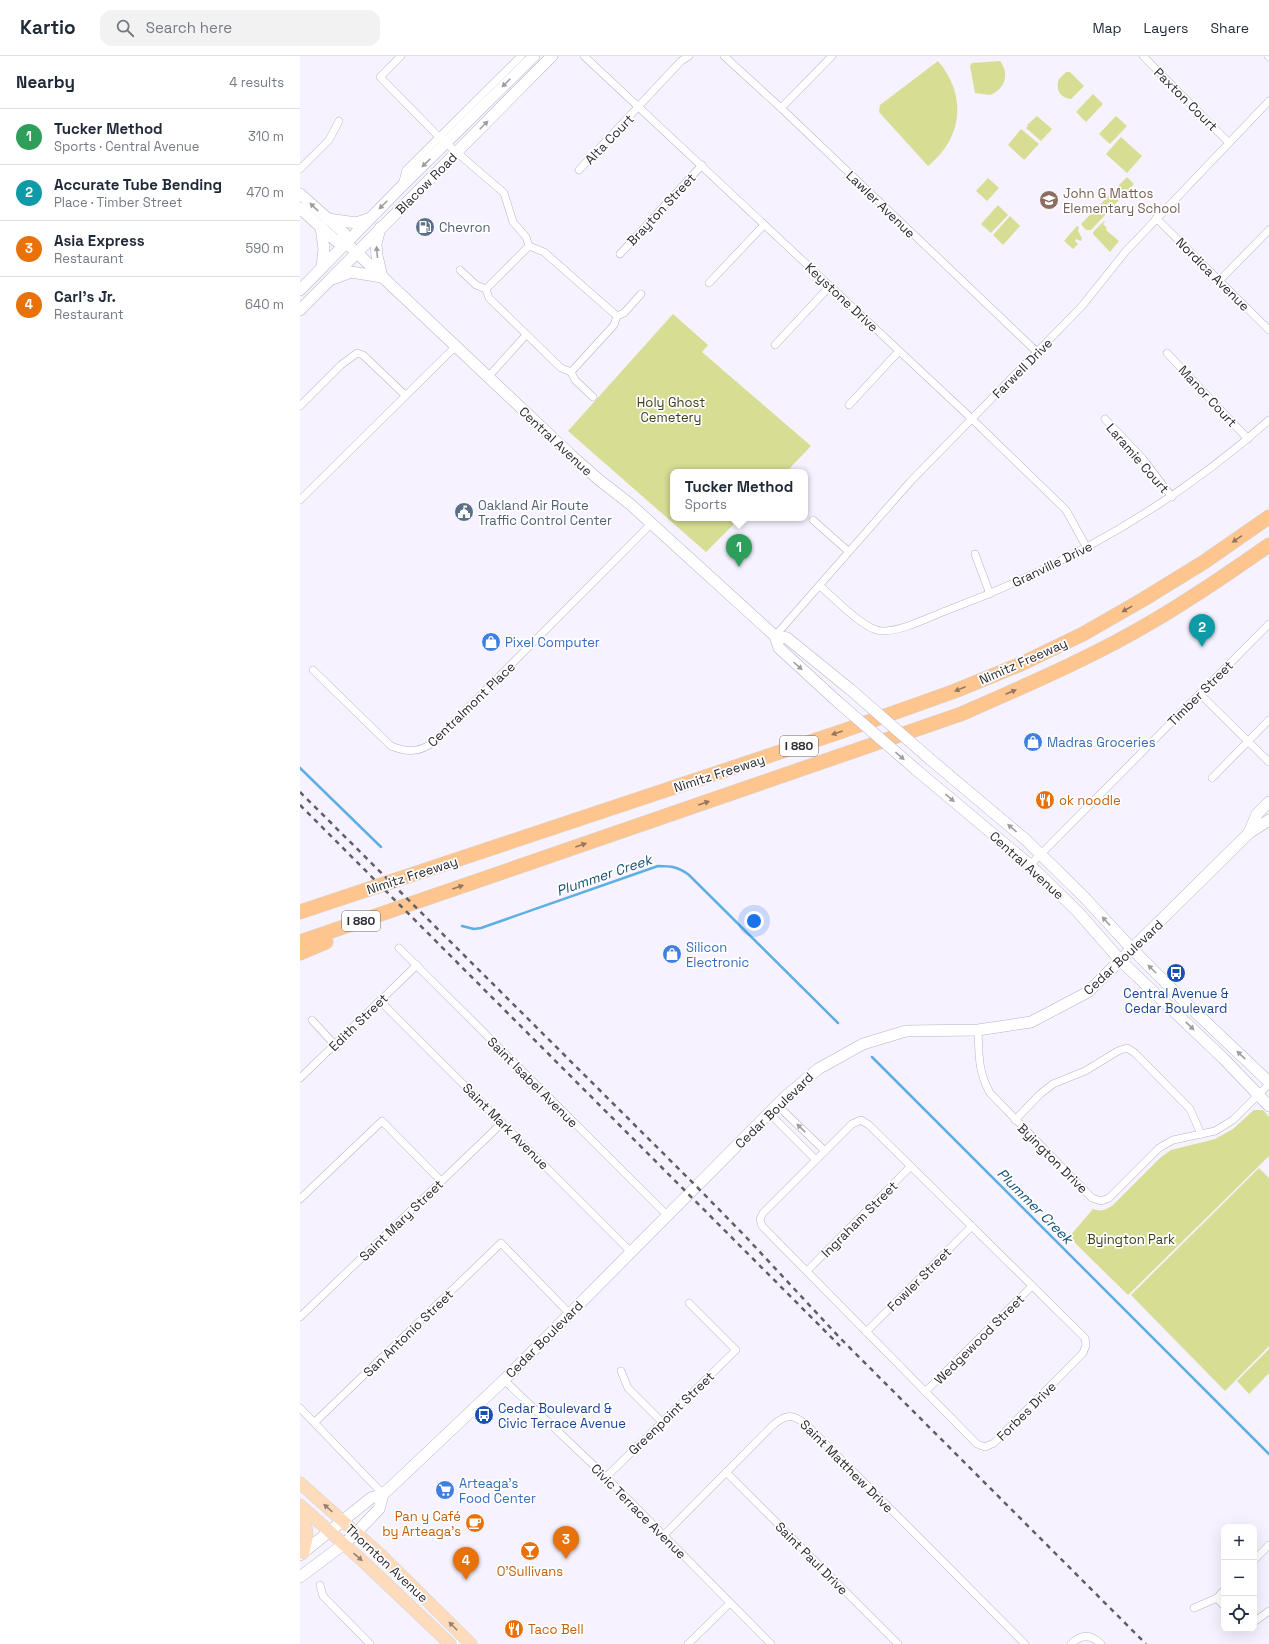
<!DOCTYPE html>
<meta charset="utf-8">
<style>
body{margin:0;font-family:"Space Grotesk",sans-serif;background:#f2f2f3;color:#1f2937}
.controls{position:absolute;right:12px;bottom:12px;display:grid;overflow:hidden;border-radius:8px;box-shadow:0 4px 16px #0002}
.controls button{width:36px;height:36px;display:grid;place-items:center;padding:0;border:0;border-bottom:1px solid #e0e1e3;background:#fff;color:#1f2937;font:20px sans-serif}
.you{position:absolute;left:454px;top:865px;width:14px;height:14px;margin:-10px;border:3px solid #fff;border-radius:50%;background:#1a73e8;box-shadow:0 0 0 6px #1a73e833}
.badge{display:grid;place-items:center;width:26px;height:26px;border-radius:50%;background:#00744f;color:#fff;font-size:13px;font-weight:700}
.pin{position:absolute;translate:-50% -33px;filter:drop-shadow(0 1px 2px #0008)}
.pin::after{content:'';position:absolute;top:21px;width:14px;height:12px;background:inherit;clip-path:polygon(0 0,100% 0,50% 100%)}
.popup{position:absolute;left:370px;top:413px;width:138px;height:52px;box-sizing:border-box;display:grid;place-content:center;border-radius:8px;background:#fff;filter:drop-shadow(0 1px 3px #0005);font-size:13px;white-space:nowrap;color:#747a83}
.popup b{font-size:15px;color:#1f2937}
.popup::after{content:'';position:absolute;left:50%;top:100%;margin-left:-8px;border:8px solid transparent;border-top-color:#fff}
.list{margin:0;padding:0;list-style:none}
h2{display:flex;justify-content:space-between;align-items:center;height:52px;margin:0;padding:0 16px;font-size:17px}
h2 small{font-size:13px;font-weight:400;color:#747a83}
.list li{display:grid;grid-template-columns:26px 1fr auto;gap:12px;align-items:center;box-sizing:border-box;height:56px;padding:0 16px;border-top:1px solid #e0e1e3}
.list b{display:block;font-size:15px;white-space:nowrap}
.list p{margin:0;font-size:13px;white-space:nowrap;color:#747a83}
.list em{font-size:13px;font-style:normal;color:#747a83}
.icon{flex:none;width:22px;height:22px;fill:none;stroke:currentColor;stroke-width:2;stroke-linecap:round;stroke-linejoin:round}
.map{position:relative;flex:none;width:969px;height:1588px;overflow:hidden}
header{display:flex;align-items:center;gap:24px;box-sizing:border-box;height:56px;padding:0 20px;background:#fff;border-bottom:1px solid #e0e1e3}
header strong{font-size:19px}
nav{display:flex;gap:22px;margin-inline-start:auto;font-size:14px}
.search{width:280px;height:36px;background:#f2f2f3;display:flex;align-items:center;gap:10px;box-sizing:border-box;padding:0 14px;border-radius:12px;color:#747a83;font-size:15px}
main{display:flex}
aside{flex:1;background:#fff}
.map>svg:first-child{display:block}
.green{fill:#d7dd93}
.lines{fill:none;stroke-linecap:round;stroke-linejoin:round}
.stream{stroke:#5daee3;stroke-width:2.5}
.street-casing{stroke:#b9b3c7;stroke-width:8}
.secondary-casing{stroke:#b9b3c7;stroke-width:12}
.primary-casing{stroke:#d4d4d6;stroke-width:13}
.highway-casing{stroke:#d4d4d6;stroke-width:15}
.street{stroke:#fff;stroke-width:7}
.secondary{stroke:#fff;stroke-width:11}
.primary{stroke:#fedcbb;stroke-width:12}
.highway{stroke:#fec58e;stroke-width:14}
.rail{stroke:#605d66;stroke-width:2.5;stroke-dasharray:5 5;stroke-linecap:butt}
.secondary-bridge-casing{stroke:#b9b3c7;stroke-width:12;stroke-linecap:butt}
.secondary-bridge{stroke:#fff;stroke-width:11}
.oneway{fill:#9f9ea2}
.oneway2{fill:#94765f}
.oneway3{fill:#948276}
.labels{text-anchor:middle;stroke-width:3.5;stroke-linejoin:round;paint-order:stroke}
.shield{fill:#fff;stroke:#6a686e;stroke-width:1}
.shield-label{font-size:12px;font-weight:bold;fill:#2a2830}
.street-label{font-size:13px;fill:#2a2830;stroke:#fff}
.education-label{font-size:13px;fill:#785e54;stroke:#fff;text-anchor:start}
.service-label{font-size:13px;fill:#4e5e75;stroke:#fff;text-anchor:start}
.park-label{font-size:13px;fill:#3c3f19;stroke:#fff}
.shop-label{font-size:13px;fill:#366cbe;stroke:#fff;text-anchor:start}
.food-label{font-size:13px;fill:#c56008;stroke:#fff;text-anchor:start}
.transit-label{font-size:13px;fill:#164399;stroke:#fff}
.water-label{font-size:14px;font-style:italic;fill:#135175;stroke:#fff}
</style>
<header>
<strong>Kartio</strong>
<div class="search"><svg class="icon" aria-label="search" viewBox="0 0 24 24"><circle cx="10" cy="10" r="6"/><path d="M15 15l6 6"/></svg>Search here</div>
<nav><a>Map</a><a>Layers</a><a>Share</a></nav>
</header>
<main>
<aside>
<h2>Nearby<small>4 results</small></h2>
<ul class="list">
<li><span class="badge" style="background:#2e9e5b">1</span><div><b>Tucker Method</b><p>Sports · Central Avenue</p></div><em>310 m</em></li>
<li><span class="badge" style="background:#0f9aa8">2</span><div><b>Accurate Tube Bending</b><p>Place · Timber Street</p></div><em>470 m</em></li>
<li><span class="badge" style="background:#e8710a">3</span><div><b>Asia Express</b><p>Restaurant</p></div><em>590 m</em></li>
<li><span class="badge" style="background:#e8710a">4</span><div><b>Carl's Jr.</b><p>Restaurant</p></div><em>640 m</em></li>
</ul>
</aside>
<div class="map">
<svg width="969" height="1588" viewBox="0 0 969 1588">
<rect width="100%" height="100%" fill="#f6f2ff"/>
<!-- green -->
<g class="green">
<path d="M638,5C667,39 663,82 628,110L579,56L580,49Z"/>
<path d="M700,5C710,18 705,33 690,39L675,37L670,10L672,7Z"/>
<path d="M766,16H770L784,30L771,43C760,42 755,33 759,23Z"/>
<path d="M793,38L803,48L786,66L776,56Z"/>
<path d="M737,60L752,73L741,85L726,72L728,70L727,69Z"/>
<path d="M816,60L827,70L810,88L799,78Z"/>
<path d="M721,73L739,88L724,104L708,89Z"/>
<path d="M821,81L842,100L827,117L806,98Z"/>
<path d="M827,121L834,128L791,174H786L781,168Z"/>
<path d="M688,122L699,132L687,145L676,135Z"/>
<path d="M698,149L708,159L691,177L681,168Z"/>
<path d="M710,160L720,170L703,189L693,179Z"/>
<path d="M804,165L805,166L803,168L807,172L806,174L819,185L810,196L793,178V176Z"/>
<path d="M777,170L779,171L778,175L782,182L781,185L776,183L775,185L778,188L773,193L764,185Z"/>
<path d="M373,258L408,289L402,296L511,390L486,416H373V462H440L406,496L268,375Z"/>
<path d="M954,1054H963L969,1061V1100L828,1239L769,1181L793,1153C802,1156 806,1154 813,1149L861,1101L871,1094L915,1083L933,1073Z"/>
<path d="M959,1112L969,1122V1290L925,1335L831,1239Z"/>
<path d="M969,1293V1317L949,1338L937,1325Z"/>
</g>
<g class="lines">
<!-- stream -->
<g class="stream">
<path d="M0,712L81,791"/>
<path d="M162,870L174,873L181,872L358,810C371,810 379,811 389,819L538,967"/>
<path d="M572,1001L969,1398"/>
</g>
<!-- street casing -->
<g class="street-casing">
<g id="street">
<path d="M101,0L80,21L139,81L204,137L213,166L226,181L229,190"/>
<path d="M284,0L672,363L766,454L787,492"/>
<path d="M424,0L481,52L737,296"/>
<path d="M843,0L929,87"/>
<path d="M968,0L969,1"/>
<path d="M481,52L532,0"/>
<path d="M0,113L29,84L39,65"/>
<path d="M279,114L381,5L389,0"/>
<path d="M102,129L106,114L221,0"/>
<path d="M856,162L969,274"/>
<path d="M229,190L244,196L317,260"/>
<path d="M320,198L402,109"/>
<path d="M160,214L176,229L186,233L189,242L261,312L271,316L275,324L293,341"/>
<path d="M919,225L969,174"/>
<path d="M409,227L464,169"/>
<path d="M186,233L229,190"/>
<path d="M475,289L530,230"/>
<path d="M867,297L948,383"/>
<path d="M271,316L314,269L317,260L324,257L341,238"/>
<path d="M188,321L226,279"/>
<path d="M549,349L599,295"/>
<path d="M0,350L41,309L57,297L63,299L105,339"/>
<path d="M805,363L843,403L872,441"/>
<path d="M0,444L156,290"/>
<path d="M513,464L548,495"/>
<path d="M675,498L690,538"/>
<path d="M520,530C533,541 566,576 583,575C603,575 629,561 648,554C765,510 876,447 969,364"/>
<path d="M475,580L610,426L782,250L826,195L969,45"/>
<path d="M13,614L91,690C108,697 120,696 134,686L352,467"/>
<path d="M900,638L969,706"/>
<path d="M912,722L969,664"/>
<path d="M730,809L969,568"/>
<path d="M99,892L367,1159"/>
<path d="M80,945L331,1196"/>
<path d="M12,964L34,988"/>
<path d="M678,974C679,998 678,1016 690,1037L792,1142L801,1145L809,1142L859,1092L873,1084L915,1075L933,1064L969,1028"/>
<path d="M0,1022L117,909"/>
<path d="M477,1049L525,1095"/>
<path d="M469,1057L516,1104"/>
<path d="M561,1064L569,1069L785,1282L786,1289L783,1297L694,1387L685,1391L677,1388L462,1170L460,1163L463,1157L552,1068Z"/>
<path d="M715,1064L740,1038L753,1028L785,1015L818,995L827,992L835,997L890,1053L901,1078"/>
<path d="M0,1143L82,1065L141,1125"/>
<path d="M507,1215L611,1110"/>
<path d="M0,1261L202,1067"/>
<path d="M566,1276L672,1170"/>
<path d="M321,1315L328,1332L362,1366"/>
<path d="M204,1324L306,1421L471,1588"/>
<path d="M625,1336L732,1230"/>
<path d="M0,1352L83,1438"/>
<path d="M15,1366L201,1187L269,1257"/>
<path d="M426,1416L598,1588"/>
<path d="M306,1421L436,1294L389,1247"/>
<path d="M364,1479L472,1370C486,1358 492,1357 507,1369L725,1588"/>
<path d="M954,1504L969,1489"/>
<path d="M20,1529L23,1540L70,1588"/>
<path d="M917,1542L924,1550"/>
<path d="M894,1552L917,1542L924,1534"/>
<path d="M954,1566L969,1555"/>
<path d="M388,1588L430,1547"/>
<path d="M771,1588C781,1578 791,1578 801,1588"/>
</g>
</g>
<!-- secondary casing -->
<g class="secondary-casing">
<g id="secondary">
<path d="M0,138L44,177L43,184L56,196L272,400L298,423L330,448L475,580L487,582L551,634"/>
<path d="M0,152L36,185L43,184"/>
<path d="M28,163L56,167L68,163"/>
<path d="M21,171L24,193L22,211"/>
<path d="M80,172L76,188L77,200L82,221"/>
<path d="M32,223L51,216L82,221"/>
<path d="M0,234L101,131L234,0"/>
<path d="M0,254L252,0"/>
<path d="M475,580L479,592L539,647"/>
<path d="M631,704L726,784L784,841L833,894L889,950L969,1026"/>
<path d="M620,717L730,809L778,856L821,905L923,1002L969,1050"/>
<path d="M949,777L957,758L969,746"/>
<path d="M0,1499L71,1442L83,1438L91,1431L204,1324L485,1041L518,1013L563,988L606,975L678,974L731,966L788,936L949,777L969,764"/>
<path d="M0,1521L44,1488L56,1477L79,1453L83,1438"/>
</g>
</g>
<!-- primary casing -->
<g class="primary-casing">
<g id="primary">
<path d="M0,1427L81,1499L171,1588"/>
<path d="M0,1449L67,1509L150,1588"/>
<path d="M0,1460C10,1472 7,1483 3,1497"/>
</g>
</g>
<!-- highway casing -->
<g class="highway-casing">
<g id="highway">
<path d="M0,856L540,676L655,635L721,608L783,578L844,543L904,506L969,461"/>
<path d="M0,886L661,658C727,629 793,601 855,564C894,541 932,515 969,489"/>
<path d="M0,897L26,886"/>
</g>
</g>
<!-- street -->
<use href="#street" class="street"/>
<!-- secondary -->
<use href="#secondary" class="secondary"/>
<!-- primary -->
<use href="#primary" class="primary"/>
<!-- highway -->
<use href="#highway" class="highway"/>
<!-- rail -->
<g class="rail">
<path d="M0,736L396,1130L445,1180L540,1282L846,1588"/>
<path d="M0,749L540,1290"/>
</g>
<!-- secondary-bridge casing -->
<g class="secondary-bridge-casing">
<g id="secondary-bridge">
<path d="M551,634L631,704"/>
<path d="M539,647L620,717"/>
</g>
</g>
<!-- secondary-bridge -->
<use href="#secondary-bridge" class="secondary-bridge"/>
</g>
<!-- one-way arrows -->
<defs><path id="oneway-solid" d="M-6-.8H1V-3.2L6.5 0L1 3.2V.8H-6Z"/></defs>
<g class="oneway">
<use href="#oneway-solid" transform="translate(206 27) rotate(135)"/>
<use href="#oneway-solid" transform="translate(184 69) rotate(-45)"/>
<use href="#oneway-solid" transform="translate(126 107) rotate(136)"/>
<use href="#oneway-solid" transform="translate(83 149) rotate(135)"/>
<use href="#oneway-solid" transform="translate(14 151) rotate(-136)"/>
<use href="#oneway-solid" transform="translate(77 196) rotate(-95)"/>
<use href="#oneway-solid" transform="translate(498 610) rotate(42)"/>
<use href="#oneway-solid" transform="translate(600 700) rotate(41)"/>
<use href="#oneway-solid" transform="translate(650 742) rotate(40)"/>
<use href="#oneway-solid" transform="translate(712 772) rotate(-140)"/>
<use href="#oneway-solid" transform="translate(806 865) rotate(-133)"/>
<use href="#oneway-solid" transform="translate(852 913) rotate(-135)"/>
<use href="#oneway-solid" transform="translate(890 970) rotate(44)"/>
<use href="#oneway-solid" transform="translate(941 999) rotate(-136)"/>
<use href="#oneway-solid" transform="translate(501 1072) rotate(-136)"/>
</g>
<g class="oneway2">
<use href="#oneway-solid" transform="translate(937 483) rotate(146)"/>
<use href="#oneway-solid" transform="translate(827 553) rotate(151)"/>
<use href="#oneway-solid" transform="translate(660 633) rotate(158)"/>
<use href="#oneway-solid" transform="translate(711 636) rotate(-23)"/>
<use href="#oneway-solid" transform="translate(537 677) rotate(161)"/>
<use href="#oneway-solid" transform="translate(404 747) rotate(-19)"/>
<use href="#oneway-solid" transform="translate(281 789) rotate(-19)"/>
<use href="#oneway-solid" transform="translate(158 831) rotate(-19)"/>
</g>
<g class="oneway3">
<use href="#oneway-solid" transform="translate(28 1452) rotate(-138)"/>
<use href="#oneway-solid" transform="translate(58 1501) rotate(41)"/>
<use href="#oneway-solid" transform="translate(153 1570) rotate(-135)"/>
</g>
<!-- icons -->
<defs>
<g id="school-disc" transform="scale(1)"><circle r="9.5" fill="#8d6e63" stroke="#fff"/><path d="M0-5L7-2L0 1L-7-2ZM-4 1L0 2.5L4 1V4Q0 6-4 4Z" fill="#fff"/></g>
<g id="fuel-disc" transform="scale(1)"><circle r="9.5" fill="#5c6f8a" stroke="#fff"/><path d="M-5.5-6h7V0h2V4h1.3V-2.5L3-4.5l.8-.8L6-3V5H2.5V1h-1V6h-7ZM-4.2-4.7v3.2H.2V-4.7Z" fill="#fff"/></g>
<g id="civic-disc" transform="scale(1)"><circle r="9.5" fill="#5c6f8a" stroke="#fff"/><path d="M-.6-6.5H3V-4.5H.6V-3L4-1V1h2V6H-6V1h2V-1L-.6-3ZM-1.2 2.5V6h2.4V2.5Z" fill="#fff"/></g>
<g id="shop-disc" transform="scale(1)"><circle r="9.5" fill="#3f7fe0" stroke="#fff"/><path d="M-5-2.5h2.3a2.7 3.5 0 0 1 5.4 0H5L5.5 6h-11ZM-1.5-2.5h3a1.5 2.3 0 0 0-3 0Z" fill="#fff"/></g>
<g id="restaurant-disc" transform="scale(1)"><circle r="9.5" fill="#e8710a" stroke="#fff"/><path d="M-5-6h1v4h1v-4h1v4h1v-4h1v5L-1.5 .5V6h-2V.5L-5-1ZM5-6V6H3V1.5H1.5Q1.5-4 5-6Z" fill="#fff"/></g>
<g id="bus-disc" transform="scale(1)"><circle r="9.5" fill="#1a4fb4" stroke="#fff"/><path d="M-5-6H5V4H4V6H2V4H-2V6H-4V4H-5ZM-3.5-4V0h7V-4ZM-3.5 1.2v1.5H-2V1.2ZM2 1.2v1.5H3.5V1.2Z" fill="#fff"/></g>
<g id="supermarket-disc" transform="scale(1)"><circle r="9.5" fill="#3f7fe0" stroke="#fff"/><path d="M-6-5.5h2.5l.6 2H6L4.5 2H-2.5L-4.4-4H-6ZM-1.5 3.2a1.3 1.3 0 1 0 .1 0ZM3 3.2a1.3 1.3 0 1 0 .1 0Z" fill="#fff"/></g>
<g id="cafe-disc" transform="scale(1)"><circle r="9.5" fill="#e8710a" stroke="#fff"/><path d="M-5.5-4.5H6V0H3Q3 3.5 0 3.5H-2.5Q-5.5 3.5-5.5 0ZM3-3.2v2h1.7v-2ZM-6 4.5H4V6H-6Z" fill="#fff"/></g>
<g id="bar-disc" transform="scale(1)"><circle r="9.5" fill="#e8710a" stroke="#fff"/><path d="M-6-5H6L.8 .8V4.5H3.5V6h-7V4.5H-.8V.8Z" fill="#fff"/></g>
</defs>
<g fill-rule="evenodd">
<use href="#school-disc" x="749" y="144"/>
<use href="#fuel-disc" x="125" y="171"/>
<use href="#civic-disc" x="164" y="456"/>
<use href="#shop-disc" x="191" y="586"/>
<use href="#shop-disc" x="733" y="686"/>
<use href="#restaurant-disc" x="745" y="744"/>
<use href="#shop-disc" x="372" y="898"/>
<use href="#bus-disc" x="876" y="917"/>
<use href="#bus-disc" x="184" y="1359"/>
<use href="#supermarket-disc" x="145" y="1434"/>
<use href="#cafe-disc" x="175" y="1467"/>
<use href="#bar-disc" x="230" y="1495"/>
<use href="#restaurant-disc" x="214" y="1573"/>
</g>
<g class="labels">
<!-- shield labels -->
<g class="shield">
<rect x="480" y="680" width="38" height="20" rx="3"/>
<rect x="42" y="855" width="38" height="20" rx="3"/>
</g>
<g class="shield-label">
<text x="499" y="694">I 880</text>
<text x="61" y="869">I 880</text>
</g>
<!-- street labels -->
<g class="street-label">
<text transform="translate(886 43) rotate(45)" y="5">Paxton Court</text>
<text transform="translate(309 83) rotate(-46)" y="5">Alta Court</text>
<text transform="translate(126 127) rotate(-45)" y="5">Blacow Road</text>
<text transform="translate(581 148) rotate(44)" y="5">Lawler Avenue</text>
<text transform="translate(361 153) rotate(-47)" y="5">Brayton Street</text>
<text transform="translate(913 218) rotate(45)" y="5">Nordica Avenue</text>
<text transform="translate(542 241) rotate(43)" y="5">Keystone Drive</text>
<text transform="translate(722 312) rotate(-45)" y="5">Farwell Drive</text>
<text transform="translate(908 340) rotate(47)" y="5">Manor Court</text>
<text transform="translate(256 385) rotate(43)" y="5">Central Avenue</text>
<text transform="translate(838 402) rotate(49)" y="5">Laramie Court</text>
<text transform="translate(752 508) rotate(-26)" y="5">Granville Drive</text>
<text transform="translate(723 605) rotate(-24)" y="5">Nimitz Freeway</text>
<text transform="translate(900 637) rotate(-45)" y="5">Timber Street</text>
<text transform="translate(171 648) rotate(-44)" y="5">Centralmont Place</text>
<text transform="translate(419 717) rotate(-18)" y="5">Nimitz Freeway</text>
<text transform="translate(727 809) rotate(42)" y="5">Central Avenue</text>
<text transform="translate(112 819) rotate(-18)" y="5">Nimitz Freeway</text>
<text transform="translate(823 901) rotate(-43)" y="5">Cedar Boulevard</text>
<text transform="translate(58 966) rotate(-44)" y="5">Edith Street</text>
<text transform="translate(233 1026) rotate(45)" y="5">Saint Isabel Avenue</text>
<text transform="translate(474 1054) rotate(-44)" y="5">Cedar Boulevard</text>
<text transform="translate(206 1070) rotate(45)" y="5">Saint Mark Avenue</text>
<text transform="translate(753 1102) rotate(45)" y="5">Byington Drive</text>
<text transform="translate(559 1163) rotate(-45)" y="5">Ingraham Street</text>
<text transform="translate(101 1164) rotate(-44)" y="5">Saint Mary Street</text>
<text transform="translate(619 1223) rotate(-45)" y="5">Fowler Street</text>
<text transform="translate(108 1277) rotate(-44)" y="5">San Antonio Street</text>
<text transform="translate(244 1283) rotate(-45)" y="5">Cedar Boulevard</text>
<text transform="translate(679 1283) rotate(-45)" y="5">Wedgewood Street</text>
<text transform="translate(726 1355) rotate(-45)" y="5">Forbes Drive</text>
<text transform="translate(371 1357) rotate(-44)" y="5">Greenpoint Street</text>
<text transform="translate(547 1410) rotate(45)" y="5">Saint Matthew Drive</text>
<text transform="translate(339 1455) rotate(45)" y="5">Civic Terrace Avenue</text>
<text transform="translate(512 1502) rotate(45)" y="5">Saint Paul Drive</text>
<text transform="translate(87 1507) rotate(43)" y="5">Thornton Avenue</text>
</g>
<!-- education labels -->
<g class="education-label">
<text x="763" y="142">John G Mattos<tspan x="763" dy="15">Elementary School</tspan></text>
</g>
<!-- service labels -->
<g class="service-label">
<text x="139" y="176">Chevron</text>
<text x="178" y="454">Oakland Air Route<tspan x="178" dy="15">Traffic Control Center</tspan></text>
</g>
<!-- park labels -->
<g class="park-label">
<text x="371" y="351">Holy Ghost<tspan x="371" dy="15">Cemetery</tspan></text>
<text x="831" y="1188">Byington Park</text>
</g>
<!-- shop labels -->
<g class="shop-label">
<text x="205" y="591">Pixel Computer</text>
<text x="747" y="691">Madras Groceries</text>
<text x="386" y="896">Silicon<tspan x="386" dy="15">Electronic</tspan></text>
<text x="159" y="1432">Arteaga's<tspan x="159" dy="15">Food Center</tspan></text>
</g>
<!-- food labels -->
<g class="food-label">
<text x="759" y="749">ok noodle</text>
<text x="161" y="1465" text-anchor="end">Pan y Café<tspan x="161" dy="15">by Arteaga's</tspan></text>
<text x="230" y="1520" text-anchor="middle">O'Sullivans</text>
<text x="228" y="1578">Taco Bell</text>
</g>
<!-- transit labels -->
<g class="transit-label">
<text x="876" y="942">Central Avenue &amp;<tspan x="876" dy="15">Cedar Boulevard</tspan></text>
<text x="198" y="1357" text-anchor="start">Cedar Boulevard &amp;<tspan x="198" dy="15">Civic Terrace Avenue</tspan></text>
</g>
<!-- water labels -->
<g class="water-label">
<text transform="translate(304 819) rotate(-19)" y="5">Plummer Creek</text>
<text transform="translate(735 1150) rotate(45)" y="5">Plummer Creek</text>
</g>
</g>
</svg>
<div class="controls">
<button>+</button>
<button>−</button>
<button><svg class="icon" aria-label="locate" viewBox="0 0 24 24"><circle cx="12" cy="12" r="6"/><path d="M12 2v4M12 18v4M2 12h4M18 12h4"/></svg></button>
</div>
<div class="you"></div>
<div class="pin badge" style="left:439px;top:511px;background:#2e9e5b">1</div>
<div class="popup"><b>Tucker Method</b>Sports</div>
<div class="pin badge" style="left:902px;top:591px;background:#0f9aa8">2</div>
<div class="pin badge" style="left:266px;top:1503px;background:#e8710a">3</div>
<div class="pin badge" style="left:166px;top:1524px;background:#e8710a">4</div>
</div>
</main>
